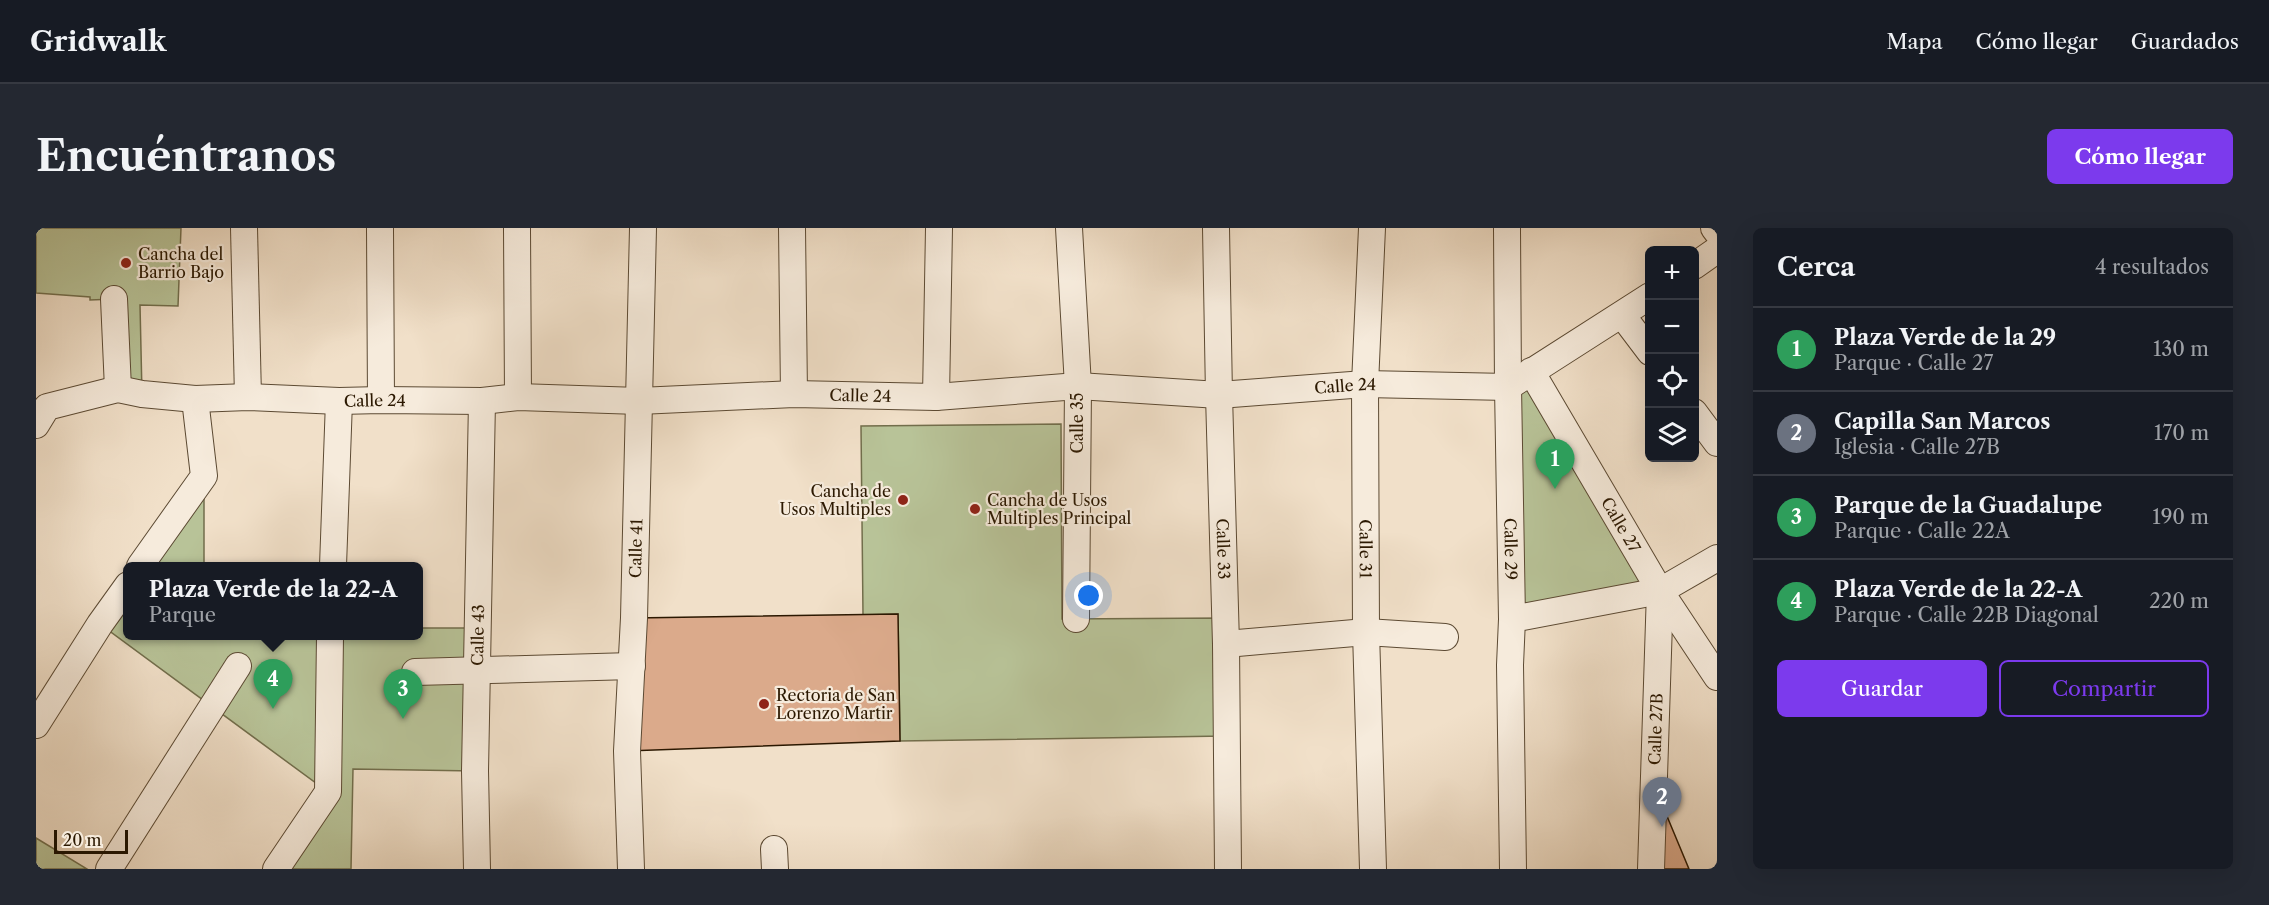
<!DOCTYPE html>
<html lang="es">
<meta charset="utf-8">
<style>
body{margin:0;font-family:"Libre Caslon Text",serif;background:#242831;color:#f1f3f6}
.controls{position:absolute;right:18px;top:18px;display:grid;overflow:hidden;border-radius:9px;box-shadow:0 6px 24px #0002}
.controls button{width:54px;height:54px;display:grid;place-items:center;padding:0;border:0;border-bottom:2px solid #363941;background:#171b24;color:#f1f3f6;font:30px sans-serif}
.scale{position:absolute;left:18px;bottom:15px;width:74px;box-sizing:border-box;padding-left:6px;border:3px solid #2b1801;border-top:0;font-size:16px;line-height:21px;white-space:nowrap;color:#2b1801;-webkit-text-stroke:4px #f6ebdc;paint-order:stroke}
.you{position:absolute;left:1053px;top:368px;width:21px;height:21px;margin:-15px;border:4px solid #fff;border-radius:50%;background:#1a73e8;box-shadow:0 0 0 9px #1a73e833}
.badge{display:grid;place-items:center;width:39px;height:39px;border-radius:50%;background:#7c3aed;color:#fff;font-size:20px;font-weight:700}
.pin{position:absolute;translate:-50% -50px;filter:drop-shadow(0 2px 3px #0008)}
.pin::after{content:'';position:absolute;top:32px;width:21px;height:18px;background:inherit;clip-path:polygon(0 0,100% 0,50% 100%)}
.popup{position:absolute;left:87px;top:334px;width:300px;height:78px;box-sizing:border-box;display:grid;place-content:center;border-radius:9px;background:#171b24;filter:drop-shadow(0 2px 4px #0005);font-size:20px;white-space:nowrap;color:#9ea1a6}
.popup b{font-size:22px;color:#f1f3f6}
.popup::after{content:'';position:absolute;left:50%;top:100%;margin-left:-12px;border:12px solid transparent;border-top-color:#171b24}
.list{margin:0;padding:0;list-style:none}
h2{display:flex;justify-content:space-between;align-items:center;height:78px;margin:0;padding:0 24px;font-size:26px}
h2 small{font-size:20px;font-weight:400;color:#9ea1a6}
.list li{display:grid;grid-template-columns:39px 1fr auto;gap:18px;align-items:center;box-sizing:border-box;height:84px;padding:0 24px;border-top:2px solid #363941}
.list b{display:block;font-size:22px;white-space:nowrap}
.list p{margin:0;font-size:20px;white-space:nowrap;color:#9ea1a6}
.list em{font-size:20px;font-style:normal;color:#9ea1a6}
.actions{display:flex;gap:12px;padding:18px 24px}
.actions a{flex:1;padding:14px 0;border:2px solid #7c3aed;border-radius:9px;text-align:center;font-size:21px;color:#7c3aed}
.actions .main{background:#7c3aed;color:#fff}
.icon{flex:none;width:33px;height:33px;fill:none;stroke:currentColor;stroke-width:2;stroke-linecap:round;stroke-linejoin:round}
.map{position:relative;flex:none;width:1681px;height:641px;overflow:hidden;border-radius:9px}
header{display:flex;align-items:center;gap:36px;box-sizing:border-box;height:84px;padding:0 30px;background:#171b24;border-bottom:2px solid #363941}
header strong{font-size:28px}
nav{display:flex;gap:33px;margin-inline-start:auto;font-size:21px}
.intro{display:flex;align-items:center;justify-content:space-between;box-sizing:border-box;height:144px;padding:0 36px}
h1{margin:0;font-size:42px}
.button{padding:15px 27px;border-radius:9px;background:#7c3aed;color:#fff;font-size:21px;font-weight:700}
main{display:flex;gap:36px;padding:0 36px}
aside{flex:1;background:#171b24;border-radius:9px;box-shadow:0 6px 24px #0002}
.map>svg:first-child{display:block}
.green{fill:#b8c398;stroke:#726e4c;stroke-width:1.5}
.building{fill:#dbaa8b;stroke:#2b1801;stroke-width:1.5}
.lines{fill:none;stroke-linecap:round;stroke-linejoin:round}
.minor-casing{stroke:#5c4a33;stroke-width:28}
.minor{stroke:#f6ebdc;stroke-width:26}
.poi-dot{fill:#8f2418;stroke:#f6ebdc;stroke-width:2}
.labels{text-anchor:middle;stroke-width:4.5;stroke-linejoin:round;paint-order:stroke}
.poi-label{font-size:16px;fill:#2b1801;stroke:#f6ebdc;text-anchor:start}
.street-label{font-size:16px;fill:#2b1801;stroke:#f6ebdc}
</style>
<header>
<strong>Gridwalk</strong>
<nav><a>Mapa</a><a>Cómo llegar</a><a>Guardados</a></nav>
</header>
<div class="intro"><h1>Encuéntranos</h1><a class="button">Cómo llegar</a></div>
<main>
<div class="map">
<svg width="1681" height="641" viewBox="0 0 1681 641">
<rect width="100%" height="100%" fill="#f1e0c9"/>
<filter id="stains"><feTurbulence type="fractalNoise" baseFrequency=".00333" numOctaves="4"/><feColorMatrix values="0 0 0 0 .2 0 0 0 0 .09 0 0 0 0 .02 0 0 0 .5 -.17"/></filter>
<radialGradient id="worn" r=".72"><stop offset=".6" stop-color="#630" stop-opacity="0"/><stop offset="1" stop-color="#630" stop-opacity=".3"/></radialGradient>
<!-- green -->
<g class="green">
<path d="M0,0H145L142,78L104,77L106,166L82,161L78,71L54,72V69L0,65Z"/>
<path d="M1495,143L1624,363L1476,391L1472,159Z"/>
<path d="M1025,196L1026,391L1189,390V508L864,513L862,386L827,387L825,198Z"/>
<path d="M168,248V338H104Z"/>
<path d="M91,357L92,408H382L383,400H441L439,543L317,541L315,641H240L292,564L64,396Z"/>
<path d="M0,610L51,641H0Z"/>
</g>
<!-- building -->
<g class="building">
<path d="M862,386L864,513L591,523L598,390Z"/>
<path d="M1618,557L1653,641H1615Z"/>
</g>
<g class="lines">
<!-- minor casing -->
<g class="minor-casing">
<g id="minor">
<path d="M208,0L212,169"/>
<path d="M344,0L345,172"/>
<path d="M481,0L482,169"/>
<path d="M756,0L758,166"/>
<path d="M1033,0L1042,158L1040,391"/>
<path id="s1" d="M1180,0L1183,167L1190,416L1192,641"/>
<path id="s2" d="M1336,0L1329,156L1330,404L1337,641"/>
<path id="s3" d="M1471,0L1472,159L1476,391L1474,437L1477,641"/>
<path d="M1678,0L1681,4"/>
<path d="M1658,38L1681,22"/>
<path d="M78,71L82,161"/>
<path d="M1586,87L1614,124"/>
<path id="s4" d="M1495,143L1624,363L1681,449"/>
<path d="M900,169L903,0"/>
<path d="M1658,184L1681,215"/>
<path id="s5" d="M0,197L11,179L82,161L106,166L159,171L212,169L303,173L345,172L446,173L482,169L603,173L758,166L900,169L1042,158L1183,167L1329,156L1472,159L1614,68"/>
<path d="M104,338L168,248L159,171"/>
<path d="M297,338L303,173"/>
<path d="M1476,391L1624,363L1681,330"/>
<path d="M1190,416L1330,404L1409,409"/>
<path d="M379,444L596,438"/>
<path d="M0,497L64,396L92,357"/>
<path d="M738,621L739,641"/>
<path d="M73,641L202,438"/>
<path d="M240,641L292,564L294,408"/>
<path id="s6" d="M441,641L439,543L446,173"/>
<path id="s7" d="M595,641L591,523L598,390L607,0"/>
<path id="s8" d="M1615,641L1624,363"/>
</g>
</g>
<!-- minor -->
<use href="#minor" class="minor"/>
</g>
<!-- markers -->
<g class="poi-dot">
<circle cx="90" cy="35" r="6"/>
<circle cx="867" cy="272" r="6"/>
<circle cx="939" cy="281" r="6"/>
<circle cx="728" cy="476" r="6"/>
</g>
<g class="labels">
<!-- poi labels -->
<g class="poi-label">
<text x="102" y="32">Cancha del<tspan x="102" dy="18">Barrio Bajo</tspan></text>
<text x="855" y="269" text-anchor="end">Cancha de<tspan x="855" dy="18">Usos Multiples</tspan></text>
<text x="951" y="278">Cancha de Usos<tspan x="951" dy="18">Multiples Principal</tspan></text>
<text x="740" y="473">Rectoria de San<tspan x="740" dy="18">Lorenzo Martir</tspan></text>
</g>
<!-- street labels -->
<g class="street-label">
<text dy="6" stroke="none"><textPath href="#s5" startOffset="1324">Calle 24</textPath></text>
<text dy="6" stroke="none"><textPath href="#s5" startOffset="838">Calle 24</textPath></text>
<text dy="6" stroke="none"><textPath href="#s5" startOffset="352">Calle 24</textPath></text>
<text transform="translate(1041 195) rotate(-90)" y="6">Calle 35</text>
<text dy="6" stroke="none"><textPath href="#s4" startOffset="178">Calle 27</textPath></text>
<text dy="6" stroke="none"><textPath href="#s2" startOffset="321">Calle 31</textPath></text>
<text dy="6" stroke="none"><textPath href="#s7" startOffset="321">Calle 41</textPath></text>
<text dy="6" stroke="none"><textPath href="#s1" startOffset="321">Calle 33</textPath></text>
<text dy="6" stroke="none"><textPath href="#s3" startOffset="321">Calle 29</textPath></text>
<text dy="6" stroke="none"><textPath href="#s6" startOffset="234">Calle 43</textPath></text>
<text dy="6" stroke="none"><textPath href="#s8" startOffset="140">Calle 27B</textPath></text>
</g>
</g>
<rect width="100%" height="100%" filter="url(#stains)"/>
<rect width="100%" height="100%" fill="url(#worn)"/>
</svg>
<div class="controls">
<button>+</button>
<button>−</button>
<button><svg class="icon" aria-label="locate" viewBox="0 0 24 24"><circle cx="12" cy="12" r="6"/><path d="M12 2v4M12 18v4M2 12h4M18 12h4"/></svg></button>
<button><svg class="icon" aria-label="layers" viewBox="0 0 24 24"><path d="M12 4l9 5-9 5-9-5zM3 14l9 5 9-5"/></svg></button>
</div>
<div class="scale">20 m</div>
<div class="you"></div>
<div class="pin badge" style="left:1519px;top:261px;background:#2e9e5b">1</div>
<div class="pin badge" style="left:1626px;top:599px;background:#6b7280">2</div>
<div class="pin badge" style="left:367px;top:491px;background:#2e9e5b">3</div>
<div class="pin badge" style="left:237px;top:481px;background:#2e9e5b">4</div>
<div class="popup"><b>Plaza Verde de la 22-A</b>Parque</div>
</div>
<aside>
<h2>Cerca<small>4 resultados</small></h2>
<ul class="list">
<li><span class="badge" style="background:#2e9e5b">1</span><div><b>Plaza Verde de la 29</b><p>Parque · Calle 27</p></div><em>130 m</em></li>
<li><span class="badge" style="background:#6b7280">2</span><div><b>Capilla San Marcos</b><p>Iglesia · Calle 27B</p></div><em>170 m</em></li>
<li><span class="badge" style="background:#2e9e5b">3</span><div><b>Parque de la Guadalupe</b><p>Parque · Calle 22A</p></div><em>190 m</em></li>
<li><span class="badge" style="background:#2e9e5b">4</span><div><b>Plaza Verde de la 22-A</b><p>Parque · Calle 22B Diagonal</p></div><em>220 m</em></li>
</ul>
<div class="actions"><a class="main">Guardar</a><a>Compartir</a></div>
</aside>
</main>
